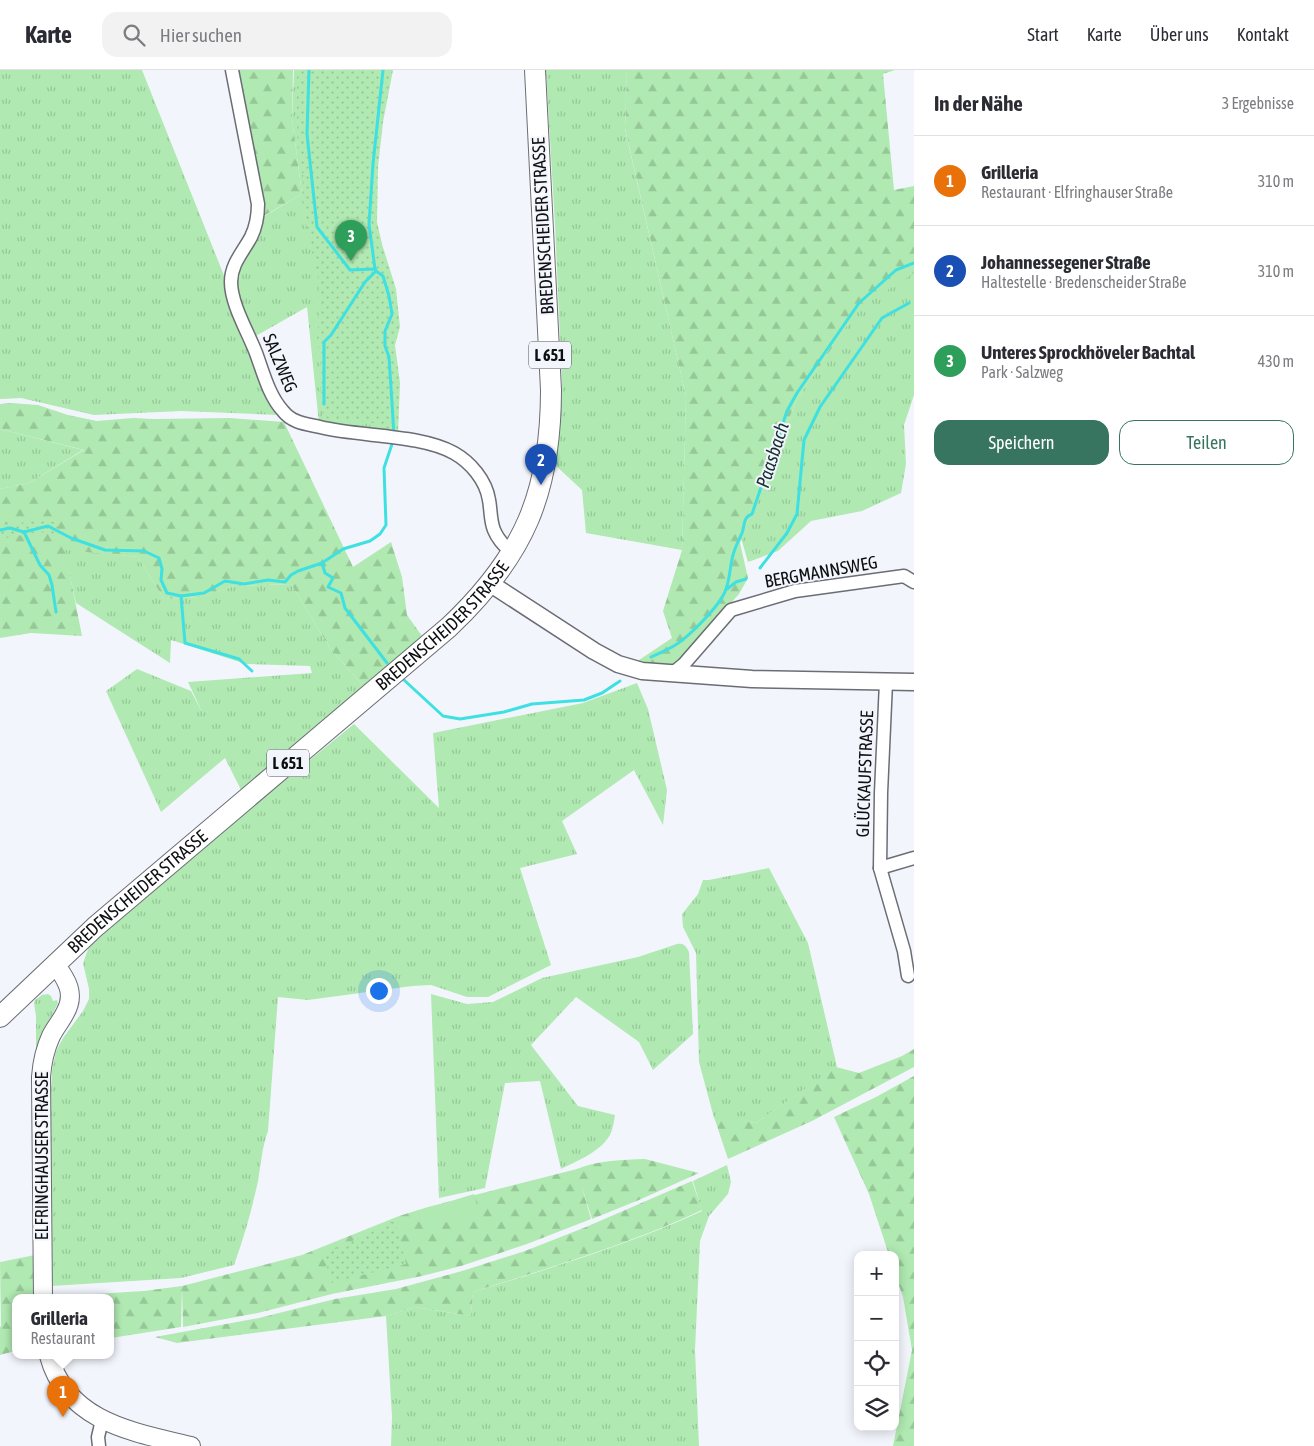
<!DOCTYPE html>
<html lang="de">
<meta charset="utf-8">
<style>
body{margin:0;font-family:"Asap Condensed",sans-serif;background:#f2f2f3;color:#2b2b33}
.controls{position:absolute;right:15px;bottom:15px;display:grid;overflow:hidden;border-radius:10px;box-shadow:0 2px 12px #0003}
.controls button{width:45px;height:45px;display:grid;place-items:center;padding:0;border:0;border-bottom:1px solid #e1e1e2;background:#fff;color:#2b2b33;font:25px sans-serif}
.you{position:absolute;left:378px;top:920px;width:18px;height:18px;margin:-12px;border:4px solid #fff;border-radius:50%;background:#1a73e8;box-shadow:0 0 0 8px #1a73e833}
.badge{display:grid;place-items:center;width:32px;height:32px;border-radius:50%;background:#387560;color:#fff;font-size:16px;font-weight:700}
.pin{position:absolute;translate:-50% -41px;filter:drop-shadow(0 1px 2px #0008)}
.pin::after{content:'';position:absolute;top:26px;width:18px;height:15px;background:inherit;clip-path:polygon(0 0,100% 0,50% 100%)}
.popup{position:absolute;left:12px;top:1224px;width:102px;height:65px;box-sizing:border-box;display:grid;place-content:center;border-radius:10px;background:#fff;filter:drop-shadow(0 1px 4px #0005);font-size:16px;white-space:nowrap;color:#7c7c81}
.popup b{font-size:19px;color:#2b2b33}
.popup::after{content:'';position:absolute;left:50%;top:100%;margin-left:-10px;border:10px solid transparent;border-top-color:#fff}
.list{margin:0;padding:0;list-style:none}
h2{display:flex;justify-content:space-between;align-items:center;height:65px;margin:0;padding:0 20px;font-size:21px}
h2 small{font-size:16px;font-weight:400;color:#7c7c81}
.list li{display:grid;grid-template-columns:32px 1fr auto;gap:15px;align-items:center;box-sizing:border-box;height:90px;padding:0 20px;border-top:1px solid #e1e1e2}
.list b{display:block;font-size:19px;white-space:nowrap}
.list p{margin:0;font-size:16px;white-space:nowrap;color:#7c7c81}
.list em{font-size:16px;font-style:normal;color:#7c7c81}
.actions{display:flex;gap:10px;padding:15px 20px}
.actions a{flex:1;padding:11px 0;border:1px solid #387560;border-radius:15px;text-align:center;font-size:18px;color:#387560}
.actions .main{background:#387560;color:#fff}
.icon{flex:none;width:28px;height:28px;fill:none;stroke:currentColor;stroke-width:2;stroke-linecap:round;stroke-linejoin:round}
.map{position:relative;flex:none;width:914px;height:1376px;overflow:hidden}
header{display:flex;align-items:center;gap:30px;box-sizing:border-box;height:70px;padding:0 25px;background:#fff;border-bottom:1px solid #e1e1e2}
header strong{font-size:24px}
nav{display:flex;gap:28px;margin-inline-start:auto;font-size:18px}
.search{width:350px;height:45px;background:#f2f2f3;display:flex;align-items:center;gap:12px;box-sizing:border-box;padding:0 18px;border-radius:15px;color:#7c7c81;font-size:19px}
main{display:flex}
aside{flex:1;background:#fff}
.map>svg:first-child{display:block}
.grass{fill:url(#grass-tufts)}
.forest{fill:url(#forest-firs)}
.park{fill:url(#park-dots)}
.pitch{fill:#b0e9b1}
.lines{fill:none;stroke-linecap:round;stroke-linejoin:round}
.stream{stroke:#3ee0e2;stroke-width:3}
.minor-casing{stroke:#6b6d74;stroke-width:15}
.tertiary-casing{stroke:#6b6d74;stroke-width:19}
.secondary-casing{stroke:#6b6d74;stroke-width:20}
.primary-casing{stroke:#6b6d74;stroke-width:22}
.minor{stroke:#fff;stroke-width:12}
.tertiary{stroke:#fff;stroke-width:16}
.secondary{stroke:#fff;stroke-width:18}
.primary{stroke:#fff;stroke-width:20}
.labels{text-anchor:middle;stroke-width:4;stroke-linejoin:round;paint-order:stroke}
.shield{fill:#f3f5fd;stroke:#535458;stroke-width:1}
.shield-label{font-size:16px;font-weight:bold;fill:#0e0f11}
.street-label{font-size:18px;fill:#0e0f11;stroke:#f3f5fd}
.water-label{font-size:19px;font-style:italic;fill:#162f2f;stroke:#f3f5fd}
</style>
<header>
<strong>Karte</strong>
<div class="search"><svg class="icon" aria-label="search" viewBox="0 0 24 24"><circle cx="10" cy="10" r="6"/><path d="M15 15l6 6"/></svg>Hier suchen</div>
<nav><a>Start</a><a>Karte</a><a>Über uns</a><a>Kontakt</a></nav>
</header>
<main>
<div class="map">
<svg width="914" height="1376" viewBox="0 0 914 1376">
<defs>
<pattern id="grass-tufts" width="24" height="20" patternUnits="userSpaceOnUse" patternTransform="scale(1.25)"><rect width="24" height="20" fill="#b0e9b1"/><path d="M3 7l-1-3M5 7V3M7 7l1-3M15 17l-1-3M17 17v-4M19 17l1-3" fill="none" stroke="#96c797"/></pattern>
<pattern id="forest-firs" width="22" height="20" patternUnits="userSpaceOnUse" patternTransform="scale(1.25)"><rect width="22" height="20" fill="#b0e9b1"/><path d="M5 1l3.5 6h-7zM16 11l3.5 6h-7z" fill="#96c797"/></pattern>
<pattern id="park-dots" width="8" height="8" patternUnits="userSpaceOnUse" patternTransform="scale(1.25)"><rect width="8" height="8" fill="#b0e9b1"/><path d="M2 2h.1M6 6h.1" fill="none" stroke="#96c797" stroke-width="1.8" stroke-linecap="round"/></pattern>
</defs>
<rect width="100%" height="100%" fill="#f3f5fd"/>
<!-- grass -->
<g class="grass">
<path d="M0,0H142L225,208L232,244L267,327L279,345L181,341L94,345L21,328L0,329Z"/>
<path d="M294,0H385L370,117L393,240L391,364L319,354L307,237L254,267L239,228L238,212L239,199L263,147L302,124L292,49Z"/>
<path d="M546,0H627L625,59L686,326L682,480L586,463L582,420L554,394L562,313L555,155Z"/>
<path d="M914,202V325L904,355L906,394L901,423L862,441L811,451L778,481L748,492L741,468L745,457L773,391L796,331L859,237Z"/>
<path d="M0,359L83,380L29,413L0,419Z"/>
<path d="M64,479L138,487L164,529L200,527L234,516L291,514L330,578L364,617L242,722L225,688L161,742L106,621L137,599L191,621L203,644L188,612L312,603L310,596L246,594L171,570L170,593L76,533Z"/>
<path d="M637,613L648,639L667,720L663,755L634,700L562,751L577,784L520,798L551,895L488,927H467L431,915L412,916L308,930L278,927L268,1061C262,1077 261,1094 258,1111C252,1139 244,1168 234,1195L181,1208L51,1216L50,1042L52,1000L56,981L63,968L83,941L89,929V919L83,893L89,877L226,758L354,654L439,738L433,663L583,633Z"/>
<path d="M769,798L808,873L837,997L756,1053L714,1048L699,992L696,883L683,857L682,844L698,824L703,810H709Z"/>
<path d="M677,874C684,873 686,876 689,882L693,964L653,1000L639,972L576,927L531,975L578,1036L615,1045C614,1051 613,1059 610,1065C600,1082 579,1090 561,1099L540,1011L505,1013L485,1118L439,1128L431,924L467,934L493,932L542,908L638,887Z"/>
<path d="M48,924L51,926L53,931L57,930L58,933L44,961L36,986V946L34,933L35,930L42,925Z"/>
<path d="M727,1095L731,1112L728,1124L709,1146L700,1171L695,1280L699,1376H391L392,1347L386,1246L415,1237L471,1246L473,1222C551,1198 628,1175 702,1141L693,1111Z"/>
</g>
<!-- forest -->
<g class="forest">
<path d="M236,0H293L292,49L302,124L262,147Z"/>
<path d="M627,0H895L883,4L894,120L914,116V203L859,238L796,331L773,391L745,457L740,473L748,508L739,524L673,597L636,592L672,568L663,541L682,480L686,326L625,58Z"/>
<path d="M12,333L38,335L68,345L97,351L133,348L154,349L230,348L284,352L353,497L391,472L402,507L407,545L422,566L364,617L330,578L291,514L234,516L201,527L164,529L138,487L65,480L82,566L31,563L0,568V419L29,413L84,380L0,359V334Z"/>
<path d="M914,979V997L812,1051L728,1089L714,1047L756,1053L836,997L859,1003L902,986Z"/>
<path d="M914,1006V1376H893L912,1280L903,1227L895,1204V1185H889L869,1124L834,1047L876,1027Z"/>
<path d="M645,1089L699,1103L639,1130L592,1149L581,1114L591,1149L527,1174L461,1196L422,1206L332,1224L258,1243L183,1257L182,1217L181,1257L111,1268L110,1228H80L79,1225L144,1221L182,1216L302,1185L399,1146L428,1137L577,1099C599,1090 622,1090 645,1089Z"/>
<path d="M692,1111L702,1140C628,1175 551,1197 473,1222L471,1246L415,1237L386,1246L177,1273L155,1267L259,1248L335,1229L396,1219L462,1201L525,1181L586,1157Z"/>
<path d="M35,1185L34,1228H15V1281L0,1285V1257L1,1256L0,1192Z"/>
</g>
<!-- park -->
<g class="park">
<path d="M297,0H393L383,52L378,97L377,152L382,174L396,219L400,257L395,275L400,313L398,364L374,353L323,348L320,309L321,289L317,272L319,239L318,208L305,151L302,128L303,105L298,85L297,46Z"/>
<path d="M37,451L58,452V464L39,462L0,469V455Z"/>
<path d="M395,1151L406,1194L331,1213L324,1184Z"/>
</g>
<!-- pitch -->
<path class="pitch" d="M474,1124L479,1143L427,1158L422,1140Z"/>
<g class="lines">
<!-- stream -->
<g class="stream">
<path d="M383,0L373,94L369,154L375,199L376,201L383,206L389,226L392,244L385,261V276L389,287L394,365"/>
<path d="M309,1L307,64L317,157L350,200L375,199"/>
<path d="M324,334V272L331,265L365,212L376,201"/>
<path d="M0,460L10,458L24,462L48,456L71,468L105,480L144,481L159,488L162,499L161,510L167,523L181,526L204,523L225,511L244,514L268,510L285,512L291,505L298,501L322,493L343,479L370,471L380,464L386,455L384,398L393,371"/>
<path d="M24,462L40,495L49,505L52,515L56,542"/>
<path d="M322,493L325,503L333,508L328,517L341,523L345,538L387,593"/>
<path d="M760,498L787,463L797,444L804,370L820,337L882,248L909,233"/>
<path d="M727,519L736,512L746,509"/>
<path d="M181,526L185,573L239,589L252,601"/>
<path d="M651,587C657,584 665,581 672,577C687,569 721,535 726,519C730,508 730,496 733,485C735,477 739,470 742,463C745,455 743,447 752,444L787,341L797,323L859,233L896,200L914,193"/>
<path d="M404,610L443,646L460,649L504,642L532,634L584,630L602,623L620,611"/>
</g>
<!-- minor casing -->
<g class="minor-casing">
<g id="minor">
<path d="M232,0L258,134C258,146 256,157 251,167C243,182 231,194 231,212C231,234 248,262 256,283C263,302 269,326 283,341C292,353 307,354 320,357C360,367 420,364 454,383C470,392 486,410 489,430C491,440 490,450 494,460C498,470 504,476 512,483"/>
<path d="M673,603L684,594L731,540L795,521L904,506L914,512"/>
<path d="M886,612L881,723L880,798L904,881L908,906"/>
<path d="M880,798L914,788"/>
<path d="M99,1376L98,1367L102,1350"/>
</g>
</g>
<!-- tertiary casing -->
<g class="tertiary-casing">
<path id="tertiary" d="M491,514L594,581L618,594L642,601L752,609L914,612"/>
</g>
<!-- secondary casing -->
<g class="secondary-casing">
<g id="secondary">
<path d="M43,1228L41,1007C42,993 45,979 51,966C55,958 61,951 65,943C76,924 67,910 55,894"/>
<path d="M49,1286C67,1352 133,1362 191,1376"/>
</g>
</g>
<!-- primary casing -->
<g class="primary-casing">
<g id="primary">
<path id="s1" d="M0,947L95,857L449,557C524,486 551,423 551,320L535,0"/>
</g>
</g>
<!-- minor -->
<use href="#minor" class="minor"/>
<!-- tertiary -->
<use href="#tertiary" class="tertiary"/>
<!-- secondary -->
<use href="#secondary" class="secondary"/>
<!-- primary -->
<use href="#primary" class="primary"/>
</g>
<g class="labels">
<!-- shield labels -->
<g class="shield">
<rect x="529" y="271.5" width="42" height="27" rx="4"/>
<rect x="267" y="679.5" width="42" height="27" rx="4"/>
</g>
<g class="shield-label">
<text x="550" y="291">L 651</text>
<text x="288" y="699">L 651</text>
</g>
<!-- street labels -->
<g class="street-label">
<text transform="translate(543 156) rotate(-93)" y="6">BREDENSCHEIDER STRASSE</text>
<text transform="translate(280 293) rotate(67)" y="6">SALZWEG</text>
<text transform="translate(821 502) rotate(-10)" y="6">BERGMANNSWEG</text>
<text dy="6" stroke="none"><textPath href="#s1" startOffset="591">BREDENSCHEIDER STRASSE</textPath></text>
<text transform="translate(865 704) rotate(-88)" y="6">GLÜCKAUFSTRASSE</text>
<text dy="6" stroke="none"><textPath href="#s1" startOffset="186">BREDENSCHEIDER STRASSE</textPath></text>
<text transform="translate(42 1086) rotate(-90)" y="6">ELFRINGHAUSER STRASSE</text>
</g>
<!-- water labels -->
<g class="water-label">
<text transform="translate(772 385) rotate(-72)" y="7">Paasbach</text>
</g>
</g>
</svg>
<div class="controls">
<button>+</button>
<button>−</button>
<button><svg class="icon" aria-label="locate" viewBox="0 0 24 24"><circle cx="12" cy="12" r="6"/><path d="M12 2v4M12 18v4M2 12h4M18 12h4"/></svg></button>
<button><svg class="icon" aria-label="layers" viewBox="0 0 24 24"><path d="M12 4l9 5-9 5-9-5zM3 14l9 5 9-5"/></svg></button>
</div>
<div class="you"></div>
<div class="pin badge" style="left:63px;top:1347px;background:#e8710a">1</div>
<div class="popup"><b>Grilleria</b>Restaurant</div>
<div class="pin badge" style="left:541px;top:415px;background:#1a4fb4">2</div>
<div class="pin badge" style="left:351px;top:191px;background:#2e9e5b">3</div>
</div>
<aside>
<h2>In der Nähe<small>3 Ergebnisse</small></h2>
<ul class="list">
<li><span class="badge" style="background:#e8710a">1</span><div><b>Grilleria</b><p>Restaurant · Elfringhauser Straße</p></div><em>310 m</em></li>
<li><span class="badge" style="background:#1a4fb4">2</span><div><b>Johannessegener Straße</b><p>Haltestelle · Bredenscheider Straße</p></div><em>310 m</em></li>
<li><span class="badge" style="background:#2e9e5b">3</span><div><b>Unteres Sprockhöveler Bachtal</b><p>Park · Salzweg</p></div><em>430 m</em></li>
</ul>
<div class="actions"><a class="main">Speichern</a><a>Teilen</a></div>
</aside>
</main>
